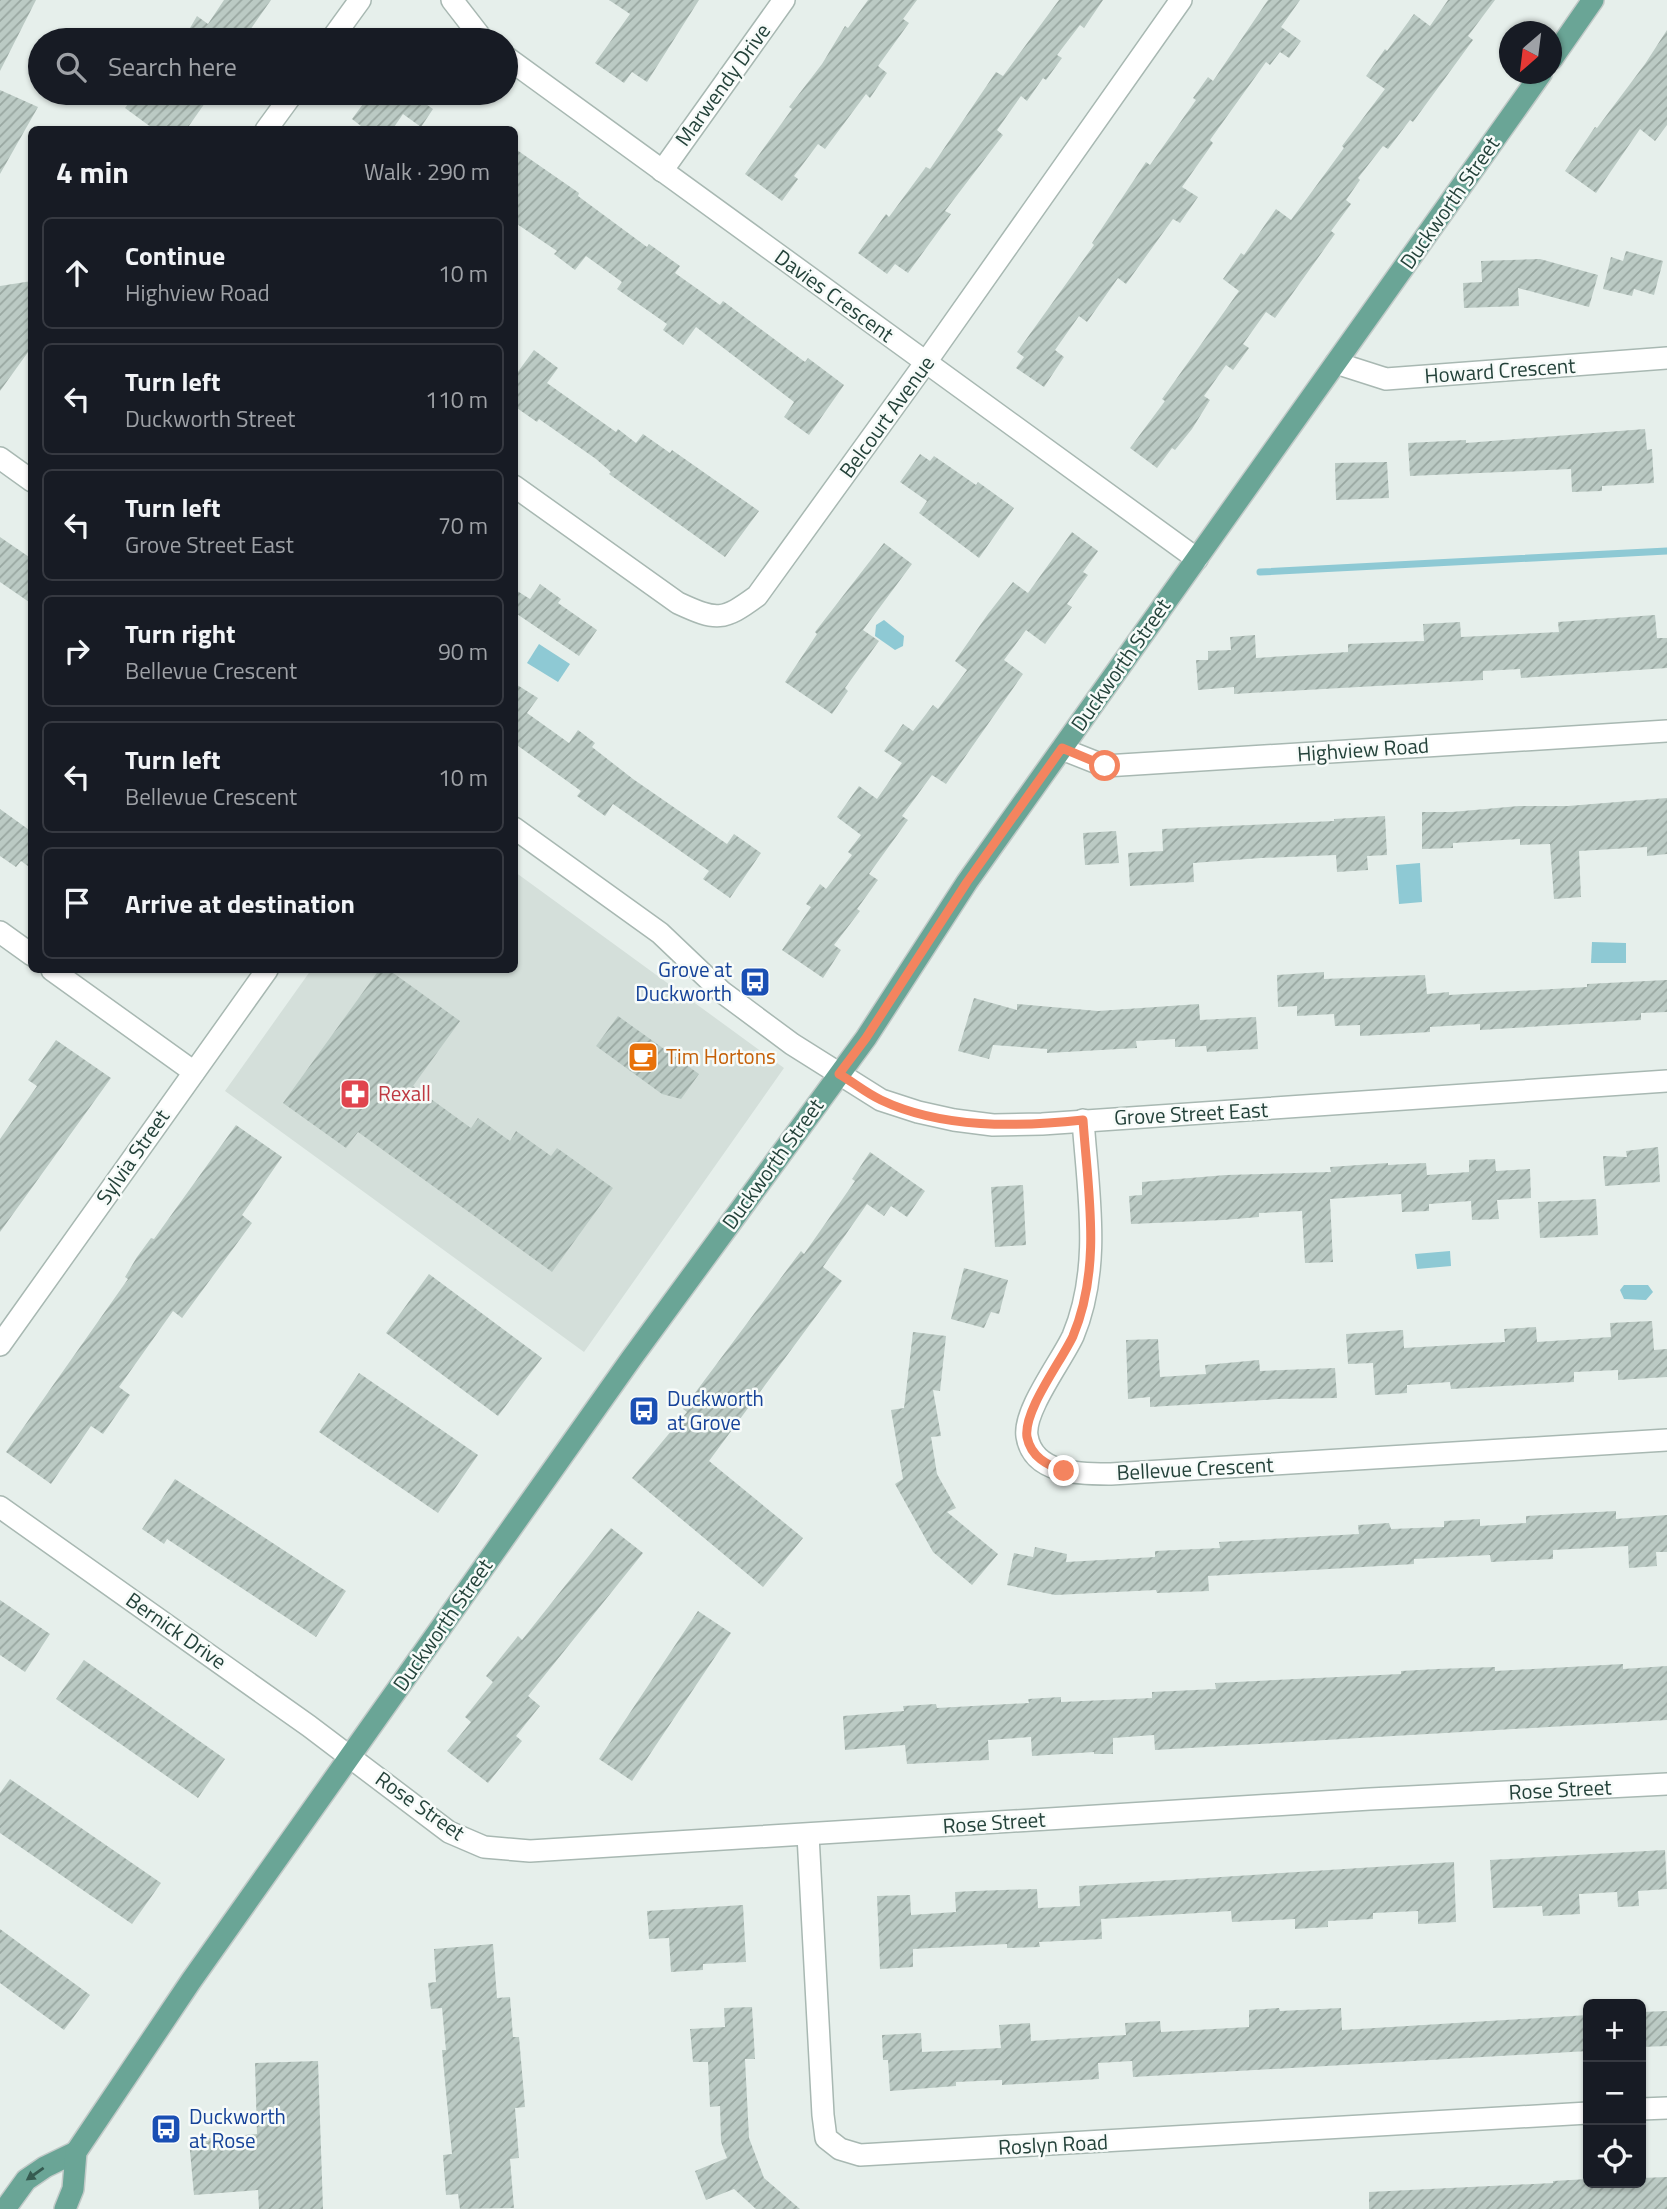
<!DOCTYPE html>
<meta charset="utf-8">
<style>
body{margin:0;font-family:"Titillium Web",sans-serif;background:#20242c;color:#f1f3f6}
.controls{position:absolute;right:21px;bottom:21px;display:grid;overflow:hidden;border-radius:10px;box-shadow:0 2px 5px #0004}
.controls button{width:63px;height:63px;display:grid;place-items:center;padding:0;border:0;border-bottom:2px solid #363941;background:#171b24;color:#f1f3f6;font:35px sans-serif}
.compass{position:absolute;left:1499px;top:21px;width:63px;height:63px;border-radius:50%;background:#171b24;box-shadow:0 2px 5px #0004;rotate:208deg}
.stop{position:absolute;width:21px;height:21px;margin:-16px;border:5px solid #f4845f;border-radius:50%;background:#fff}
.stop.end{background:#f4845f;border-color:#fff;box-shadow:0 2px 7px #0008}
.list{margin:0;padding:0;list-style:none}
h2{display:flex;justify-content:space-between;align-items:center;height:91px;margin:0;padding:0 28px;font-size:30px}
h2 small{font-size:23px;font-weight:400;color:#9ea1a6}
.list li{display:grid;grid-template-columns:46px 1fr auto;gap:21px;align-items:center;box-sizing:border-box;height:112px;margin:0 14px 14px;padding:0 14px;border:2px solid #363941;border-radius:10px}
.list b{display:block;font-size:26px;white-space:nowrap}
.list p{margin:0;font-size:23px;white-space:nowrap;color:#9ea1a6}
.list em{font-size:23px;font-style:normal;color:#9ea1a6}
.icon{flex:none;width:38px;height:38px;fill:none;stroke:currentColor;stroke-width:2;stroke-linecap:round;stroke-linejoin:round}
.map{position:relative;flex:none;width:1667px;height:2209px;overflow:hidden}
.search{position:absolute;background:#171b24;box-shadow:0 2px 5px #0004;left:28px;top:28px;width:490px;height:77px;display:flex;align-items:center;gap:18px;box-sizing:border-box;padding:0 24px;border-radius:38px;color:#9ea1a6;font-size:26px}
.panel{position:absolute;background:#171b24;box-shadow:0 2px 5px #0004;left:28px;top:126px;width:490px;height:847px;border-radius:10px}
.map>svg:first-child{display:block}
.built{fill:#d4dfda}
.water{fill:#8ec9d4}
.lines{fill:none;stroke-linecap:round;stroke-linejoin:round}
.stream{stroke:#8ec9d4;stroke-width:7}
.building{fill:url(#building-hatch)}
.minor-casing{stroke:#a8b8b2;stroke-width:24}
.major-casing{stroke:#c2cac8;stroke-width:24}
.minor{stroke:#fff;stroke-width:21}
.major{stroke:#6aa596;stroke-width:21}
.oneway{fill:#365b51}
.route{stroke:#f4845f;stroke-width:9}
.labels{text-anchor:middle;stroke-width:5;stroke-linejoin:round;paint-order:stroke}
.street-label{font-size:21px;fill:#24423a;stroke:#f7fbf9}
.transit-label{font-size:21px;fill:#164399;stroke:#f7fbf9;text-anchor:start}
.food-label{font-size:21px;fill:#c56008;stroke:#f7fbf9;text-anchor:start}
.health-label{font-size:21px;fill:#be3a42;stroke:#f7fbf9;text-anchor:start}
</style>
<div class="map">
<svg width="1667" height="2209" viewBox="0 0 1667 2209">
<defs>
<pattern id="building-hatch" width="6" height="6" patternUnits="userSpaceOnUse" patternTransform="scale(1.75)"><rect width="6" height="6" fill="#bbcac4"/><path d="M-1 1l2-2M0 6l6-6M5 7l2-2" fill="none" stroke="#98a6a0"/></pattern>
</defs>
<rect width="100%" height="100%" fill="#e6efeb"/>
<!-- built -->
<path class="built" d="M515,872L784,1068L584,1352L225,1091L311,970H514Z"/>
<!-- water -->
<g class="water">
<path d="M884,620L904,636L903,646L895,650L875,636L876,625Z"/>
<path d="M539,644L570,664L558,682L527,663Z"/>
<path d="M1420,863L1422,902L1399,904L1396,865Z"/>
<path d="M1592,942L1626,943V963H1591Z"/>
<path d="M1450,1251L1451,1266L1417,1269L1415,1254Z"/>
<path d="M1624,1285H1648L1653,1292L1646,1300L1624,1299L1620,1290Z"/>
</g>
<g class="lines">
<!-- stream -->
<path class="stream" d="M1260,572L1667,551"/>
</g>
<!-- building -->
<g class="building">
<path d="M0,0H36L0,71Z"/>
<path d="M224,0H271L243,40H183L197,16L208,24Z"/>
<path d="M609,0H699L647,82L632,72L624,83L595,63L630,14Z"/>
<path d="M868,0H917L903,19L909,23L878,66L887,73L870,98L866,94L825,149L818,144L794,176L798,179L782,201L745,174L792,109L789,107L822,64L845,26L848,28Z"/>
<path d="M1059,0H1103L1084,28L1080,25L1057,55L1062,58L1046,80L1043,78L1027,101L1021,96L997,130L1003,135L945,211L951,214L908,273L895,264L887,274L858,253L886,214L889,217L926,167L930,169L996,72L1003,76Z"/>
<path d="M1268,0H1300L1281,27L1301,41L1289,58L1280,52L1270,65L1266,62L1210,140L1213,143L1182,187L1198,197L1180,223L1173,219L1126,284L1118,278L1087,322L1079,316L1055,350L1064,357L1044,387L1016,368L1024,357L1017,352L1094,245L1092,243L1146,162L1150,165L1196,100L1193,98L1208,77L1213,81Z"/>
<path d="M1448,0H1495L1468,36L1473,40L1413,122L1410,120L1388,149L1383,146L1358,178L1360,180L1346,200L1351,204L1331,231L1335,234L1275,318L1266,312L1243,344L1249,348L1233,370L1226,365L1204,396L1210,400L1192,429L1175,450L1172,448L1157,468L1130,448L1165,401L1162,399L1239,291L1223,279L1241,253L1244,255L1276,209L1291,220L1344,148L1342,146L1385,89L1366,76L1385,49L1387,51L1414,14L1430,26Z"/>
<path d="M1667,30V125L1655,141L1640,129L1596,193L1565,171L1595,127L1597,128L1645,64Z"/>
<path d="M0,90L38,107L0,174Z"/>
<path d="M137,93H212L186,130H155L125,108Z"/>
<path d="M371,93H425L420,100L433,109L421,127L403,114L392,130H366L352,119Z"/>
<path d="M514,148L579,193L578,196L647,247L649,244L680,266L675,273L720,305L723,301L805,362L808,358L844,385L809,435L784,417L794,402L696,327L683,345L663,330L667,324L617,289L622,282L586,256L575,270L554,254L557,251L514,222Z"/>
<path d="M1626,251L1663,261L1654,295L1634,289L1632,296L1603,289L1611,257L1623,261Z"/>
<path d="M1540,259L1598,275L1589,307L1518,288L1519,306L1464,308L1463,283L1482,282L1481,261Z"/>
<path d="M32,281L31,348L0,391V286Z"/>
<path d="M534,350L558,368L547,383L616,432L618,429L636,443L643,434L670,453L672,450L759,511L725,557L609,474L611,472L596,459L539,419L537,422L514,406V377Z"/>
<path d="M1645,429L1647,450L1652,449L1654,483L1602,486V491L1572,492L1571,469L1410,476L1408,443L1466,440V443Z"/>
<path d="M920,454L930,461L934,456L976,485L978,482L1014,508L979,558L919,513L927,501L900,482Z"/>
<path d="M1387,462L1389,498L1336,500L1335,463Z"/>
<path d="M1072,532L1098,551L1083,572L1088,575L1067,604L1072,607L1045,644L1026,630L1004,660L1023,674L946,784L932,775L902,816L908,820L869,874L878,880L857,909L860,911L834,945L841,950L823,978L782,950L811,907L806,904L820,884L826,889L852,855L848,852L861,835L837,817L859,786L877,799L902,763L884,751L903,724L913,731L933,705L938,709L967,670L955,661L988,614L1013,582L1028,593Z"/>
<path d="M0,537L32,559V604L0,582Z"/>
<path d="M884,543L912,564L863,630L879,641L845,688L848,691L832,714L785,682L817,634L815,632Z"/>
<path d="M540,584L561,599L558,603L597,630L579,656L514,612V589L530,599Z"/>
<path d="M1655,615L1657,638H1667V668L1521,678L1520,669L1483,671V680L1234,694V687L1198,690L1196,660H1208V651L1231,650L1230,637L1255,635L1256,658L1348,652V644L1424,641L1423,624L1460,622L1461,637L1559,632L1558,622Z"/>
<path d="M514,683L538,698L527,713L569,743L578,730L595,743L592,747L633,779L727,844L734,834L761,853L730,898L703,879L709,871L613,804L605,816L577,796L581,791L514,743Z"/>
<path d="M1667,798V854L1647,856V847L1579,851L1581,897L1554,899L1550,844L1520,845V839L1453,843V848L1422,849V812H1452L1519,806H1568Z"/>
<path d="M0,809L32,832V869L21,861L16,867L0,856Z"/>
<path d="M1385,816L1387,855L1367,856L1368,870L1337,872L1336,855L1261,858L1193,863L1194,882L1130,886L1128,853L1163,851L1162,829L1334,821V819Z"/>
<path d="M1116,831L1119,863L1085,865L1083,833Z"/>
<path d="M379,970H389L460,1021L413,1086L471,1128L478,1118L510,1141L516,1131L551,1156L557,1148L613,1188L552,1272L358,1132L346,1148L283,1103Z"/>
<path d="M1324,972V979L1425,975L1427,994L1449,992V995L1587,987V984L1667,980V1012L1641,1013V1020L1480,1030V1024L1430,1027V1032L1360,1036V1025L1335,1026L1334,1014L1297,1016V1006L1278,1007L1277,975Z"/>
<path d="M974,998L1017,1010V1004L1098,1011L1199,1004L1200,1020L1256,1017L1258,1049L1207,1052L1206,1046L1175,1047V1039L1136,1041L1137,1048L1047,1053V1049L993,1045L989,1059L958,1051Z"/>
<path d="M618,1016L699,1074L681,1099L662,1094L596,1046Z"/>
<path d="M56,1040L111,1078L0,1232V1139L37,1086L28,1080Z"/>
<path d="M236,1125L282,1157L242,1215L252,1223L182,1318L173,1311L119,1387L130,1395L103,1434L91,1426L51,1484L6,1452L128,1279L125,1277L137,1257L151,1238L154,1239Z"/>
<path d="M1658,1147L1660,1182L1605,1186L1603,1156L1627,1157L1626,1151Z"/>
<path d="M870,1152L925,1191L907,1217L891,1206L884,1216L867,1204L823,1267L842,1281L709,1461L803,1538L763,1587L632,1478L687,1412L683,1409L801,1251L804,1254L855,1181L852,1179Z"/>
<path d="M1495,1159L1496,1171L1530,1169L1531,1198L1497,1200L1499,1219L1472,1220L1471,1201L1429,1204V1211L1402,1212L1401,1194L1330,1199L1333,1262L1305,1263L1302,1211L1259,1213V1217L1223,1220L1131,1224L1129,1196L1142,1195V1182L1226,1175L1331,1172L1330,1167L1388,1163V1165L1426,1163L1427,1175L1469,1172V1160Z"/>
<path d="M1023,1185L1026,1245L995,1247L991,1187Z"/>
<path d="M1596,1199L1598,1235L1540,1238L1538,1202Z"/>
<path d="M964,1268L1008,1280L999,1314L991,1312L984,1328L951,1319Z"/>
<path d="M429,1274L542,1358L498,1416L386,1333Z"/>
<path d="M1652,1321L1654,1350L1667,1349V1377L1618,1380V1370L1574,1372V1382L1451,1389L1450,1382L1407,1385V1393L1375,1395L1373,1363L1348,1364L1346,1334L1403,1330L1404,1348L1505,1342L1504,1329L1536,1327L1537,1342L1611,1337L1610,1323Z"/>
<path d="M913,1332L946,1336L940,1391L933,1390L941,1436L931,1437L937,1474L956,1508L947,1512L998,1554L972,1585L933,1552L895,1484L903,1479L891,1410L904,1408Z"/>
<path d="M1158,1339L1160,1377L1206,1374L1205,1365L1259,1360L1260,1371L1335,1368L1337,1398L1278,1399L1150,1407V1397L1128,1399L1126,1340Z"/>
<path d="M359,1373L478,1455L438,1513L319,1432Z"/>
<path d="M175,1479L346,1591L316,1637L167,1539L164,1544L142,1529Z"/>
<path d="M1616,1511V1519L1667,1515V1552H1656L1657,1566L1629,1568L1628,1546L1553,1550V1559L1491,1562L1490,1555L1414,1559V1564L1208,1576L1209,1591L1157,1593L1156,1590L1055,1595L1007,1585L1014,1553L1033,1557L1035,1547L1067,1554L1066,1562L1155,1557V1551L1220,1548L1219,1542L1359,1534L1358,1525L1389,1523L1391,1529L1444,1527V1521L1480,1519V1526L1526,1523V1516Z"/>
<path d="M611,1528L643,1553L528,1696L540,1706L516,1736L522,1741L488,1783L447,1751L471,1722L465,1717L493,1682L486,1676L518,1636L522,1640Z"/>
<path d="M0,1600L50,1634L25,1672L0,1655Z"/>
<path d="M698,1611L731,1633L632,1781L599,1759Z"/>
<path d="M84,1660L225,1759L198,1798L56,1699Z"/>
<path d="M1623,1664V1669L1667,1666V1720L1155,1750L1154,1735L1113,1738V1754H1094V1752L1032,1756L1031,1737L988,1740L989,1760L907,1764L905,1745L845,1750L843,1716L904,1711L903,1706L936,1704L937,1708L1029,1703L1028,1699L1061,1697V1702L1152,1698V1692L1216,1689L1215,1683L1401,1674V1671L1437,1669L1495,1667V1671Z"/>
<path d="M10,1779L161,1883L132,1924L0,1833V1793Z"/>
<path d="M1665,1850L1667,1889L1638,1891L1639,1906L1618,1907L1617,1892L1579,1894L1580,1914L1543,1916L1542,1906L1493,1908L1490,1860Z"/>
<path d="M1454,1862L1456,1922L1418,1924V1911L1373,1913V1919L1328,1921V1927L1295,1929V1919L1232,1922L1231,1911L1101,1919L1102,1939L1039,1942L1040,1947L1007,1948V1944L913,1949V1967L880,1969L877,1896L910,1895L911,1915L956,1912L955,1892L974,1891L1037,1889L1038,1908L1080,1906L1079,1886Z"/>
<path d="M743,1905L746,1962L703,1964V1970L671,1972L669,1938L649,1939L647,1911Z"/>
<path d="M0,1929L90,1995L64,2030L0,1983Z"/>
<path d="M493,1944L497,1998L510,1997L513,2037H519L525,2107L515,2108L519,2158L510,2159L514,2208L460,2209L458,2194L446,2195L443,2155L452,2154L442,2050H446L442,2008L431,2009L428,1983L436,1982L434,1949Z"/>
<path d="M752,2007L755,2059H745L749,2138L764,2178L800,2209H756L734,2189L706,2200L695,2171L727,2158L721,2142L720,2106L710,2107L708,2062H693L690,2029L725,2027L724,2008Z"/>
<path d="M1279,2008L1280,2011L1341,2008L1342,2030L1588,2015V2051L1133,2077L1132,2061L1098,2063L1099,2079L1002,2085V2080L956,2082V2086L890,2091L888,2060H883L882,2035L921,2033L922,2052L1001,2048L999,2025L1030,2023L1031,2041L1126,2035L1125,2023L1160,2021L1161,2032L1249,2027V2010Z"/>
<path d="M1667,2011V2046L1641,2047V2012Z"/>
<path d="M318,2061L323,2209H259L258,2190L194,2195L189,2140L257,2134L255,2063Z"/>
<path d="M1667,2177V2209H1369V2192L1553,2183V2181L1588,2179V2183H1641V2178Z"/>
</g>
<g class="lines">
<!-- minor casing -->
<g class="minor-casing">
<g id="minor">
<path d="M452,0L483,40"/>
<path d="M331,40L360,0"/>
<path d="M506,57L1197,559"/>
<path d="M266,130L293,93"/>
<path d="M662,171L784,0"/>
<path d="M1336,363L1386,379L1667,358"/>
<path d="M0,458L32,481"/>
<path d="M514,486L678,603C717,621 723,621 757,596L926,362L1181,0"/>
<path d="M1062,749L1105,766L1667,731"/>
<path d="M514,828L660,933L722,992L792,1044L881,1100L918,1112L954,1120L993,1125L1042,1124L1667,1081"/>
<path d="M0,932L32,955"/>
<path d="M52,970L194,1072"/>
<path d="M1083,1120C1088,1192 1102,1267 1073,1336C1062,1360 1023,1411 1027,1436C1033,1475 1082,1474 1111,1474L1667,1440"/>
<path d="M0,1345L267,970"/>
<path d="M0,1507L309,1726L449,1832L484,1847L530,1851L1370,1799L1667,1784"/>
<path d="M808,1835L823,2115L826,2138L840,2149L860,2155L1588,2113"/>
<path d="M1641,2109L1667,2108"/>
</g>
</g>
<!-- major casing -->
<g class="major-casing">
<g id="major">
<path d="M1552,59L1593,0"/>
<path d="M5,2209L26,2180L45,2167L76,2152"/>
<path d="M65,2209L73,2189L76,2152L191,1981L631,1359L866,1038L967,882L1541,74"/>
</g>
</g>
<!-- minor -->
<use href="#minor" class="minor"/>
<!-- major -->
<use href="#major" class="major"/>
</g>
<!-- one-way arrows -->
<defs><path id="oneway-solid" d="M-6-.8H1V-3.2L6.5 0L1 3.2V.8H-6Z" transform="scale(1.75)"/></defs>
<use class="oneway" href="#oneway-solid" transform="translate(35 2174) rotate(145)"/>
<g class="lines">
<!-- route -->
<path class="route" d="M1064,1471C1047,1465 1031,1457 1027,1437C1023,1411 1062,1360 1073,1336C1102,1267 1088,1192 1083,1120C1018,1127 942,1129 881,1100C866,1093 853,1082 839,1074L866,1038L967,882L1062,748L1105,766"/>
</g>
<!-- icons -->
<defs>
<g id="bus-square" transform="scale(1.575)"><rect x="-9" y="-9" width="18" height="18" rx="4" fill="#1a4fb4" stroke="#f7fbf9"/><path d="M-5-6H5V4H4V6H2V4H-2V6H-4V4H-5ZM-3.5-4V0h7V-4ZM-3.5 1.2v1.5H-2V1.2ZM2 1.2v1.5H3.5V1.2Z" fill="#fff"/></g>
<g id="cafe-square" transform="scale(1.575)"><rect x="-9" y="-9" width="18" height="18" rx="4" fill="#e8710a" stroke="#f7fbf9"/><path d="M-5.5-4.5H6V0H3Q3 3.5 0 3.5H-2.5Q-5.5 3.5-5.5 0ZM3-3.2v2h1.7v-2ZM-6 4.5H4V6H-6Z" fill="#fff"/></g>
<g id="pharmacy-square" transform="scale(1.575)"><rect x="-9" y="-9" width="18" height="18" rx="4" fill="#e0444e" stroke="#f7fbf9"/><path d="M-2-6h4v4h4v4h-4v4h-4v-4h-4v-4h4Z" fill="#fff"/></g>
</defs>
<g fill-rule="evenodd">
<use href="#bus-square" x="755" y="982"/>
<use href="#cafe-square" x="643" y="1057"/>
<use href="#pharmacy-square" x="355" y="1094"/>
<use href="#bus-square" x="644" y="1411"/>
<use href="#bus-square" x="166" y="2129"/>
</g>
<g class="labels">
<!-- street labels -->
<g class="street-label">
<text transform="translate(723 85) rotate(-54)" y="7">Marwendy Drive</text>
<text transform="translate(1450 203) rotate(-55)" y="7">Duckworth Street</text>
<text transform="translate(834 296) rotate(36)" y="7">Davies Crescent</text>
<text transform="translate(1500 371) rotate(-4)" y="7">Howard Crescent</text>
<text transform="translate(887 417) rotate(-54)" y="7">Belcourt Avenue</text>
<text transform="translate(1121 665) rotate(-55)" y="7">Duckworth Street</text>
<text transform="translate(1363 750) rotate(-4)" y="7">Highview Road</text>
<text transform="translate(1191 1114) rotate(-3)" y="7">Grove Street East</text>
<text transform="translate(133 1157) rotate(-55)" y="7">Sylvia Street</text>
<text transform="translate(773 1164) rotate(-54)" y="7">Duckworth Street</text>
<text transform="translate(1195 1469) rotate(-3)" y="7">Bellevue Crescent</text>
<text transform="translate(443 1625) rotate(-55)" y="7">Duckworth Street</text>
<text transform="translate(176 1631) rotate(35)" y="7">Bernick Drive</text>
<text transform="translate(1560 1790) rotate(-3)" y="7">Rose Street</text>
<text transform="translate(420 1806) rotate(35)" y="7">Rose Street</text>
<text transform="translate(994 1823) rotate(-4)" y="7">Rose Street</text>
<text transform="translate(1053 2145) rotate(-3)" y="7">Roslyn Road</text>
</g>
<!-- transit labels -->
<g class="transit-label">
<text x="732" y="977" text-anchor="end">Grove at<tspan x="732" dy="24">Duckworth</tspan></text>
<text x="667" y="1406">Duckworth<tspan x="667" dy="24">at Grove</tspan></text>
<text x="189" y="2124">Duckworth<tspan x="189" dy="24">at Rose</tspan></text>
</g>
<!-- food labels -->
<g class="food-label">
<text x="666" y="1064">Tim Hortons</text>
</g>
<!-- health labels -->
<g class="health-label">
<text x="378" y="1101">Rexall</text>
</g>
</g>
</svg>
<div class="controls">
<button>+</button>
<button>−</button>
<button><svg class="icon" aria-label="locate" viewBox="0 0 24 24"><circle cx="12" cy="12" r="6"/><path d="M12 2v4M12 18v4M2 12h4M18 12h4"/></svg></button>
</div>
<svg class="compass" viewBox="-18 -18 36 36"><path d="M0-13l5 13h-10z" fill="#e53935"/><path d="M0 13l5-13h-10z" fill="#9ea1a6"/></svg>
<div class="stop" style="left:1105px;top:766px"></div>
<div class="stop end" style="left:1064px;top:1471px"></div>
<div class="search"><svg class="icon" aria-label="search" viewBox="0 0 24 24"><circle cx="10" cy="10" r="6"/><path d="M15 15l6 6"/></svg>Search here</div>
<section class="panel">
<h2>4 min<small>Walk · 290 m</small></h2>
<ul class="list">
<li><svg class="icon" aria-label="ahead" viewBox="0 0 24 24"><path d="M12 20V5M6 11l6-6 6 6"/></svg><div><b>Continue</b><p>Highview Road</p></div><em>10 m</em></li>
<li><svg class="icon" aria-label="left" viewBox="0 0 24 24"><path d="M17 20v-9H6M10 6l-5 5 5 5"/></svg><div><b>Turn left</b><p>Duckworth Street</p></div><em>110 m</em></li>
<li><svg class="icon" aria-label="left" viewBox="0 0 24 24"><path d="M17 20v-9H6M10 6l-5 5 5 5"/></svg><div><b>Turn left</b><p>Grove Street East</p></div><em>70 m</em></li>
<li><svg class="icon" aria-label="right" viewBox="0 0 24 24"><path d="M7 20v-9h11M14 6l5 5-5 5"/></svg><div><b>Turn right</b><p>Bellevue Crescent</p></div><em>90 m</em></li>
<li><svg class="icon" aria-label="left" viewBox="0 0 24 24"><path d="M17 20v-9H6M10 6l-5 5 5 5"/></svg><div><b>Turn left</b><p>Bellevue Crescent</p></div><em>10 m</em></li>
<li><svg class="icon" aria-label="arrive" viewBox="0 0 24 24"><path d="M6 21V4h12l-3 4 3 4H6"/></svg><div><b>Arrive at destination</b></div></li>
</ul>
</section>
</div>
